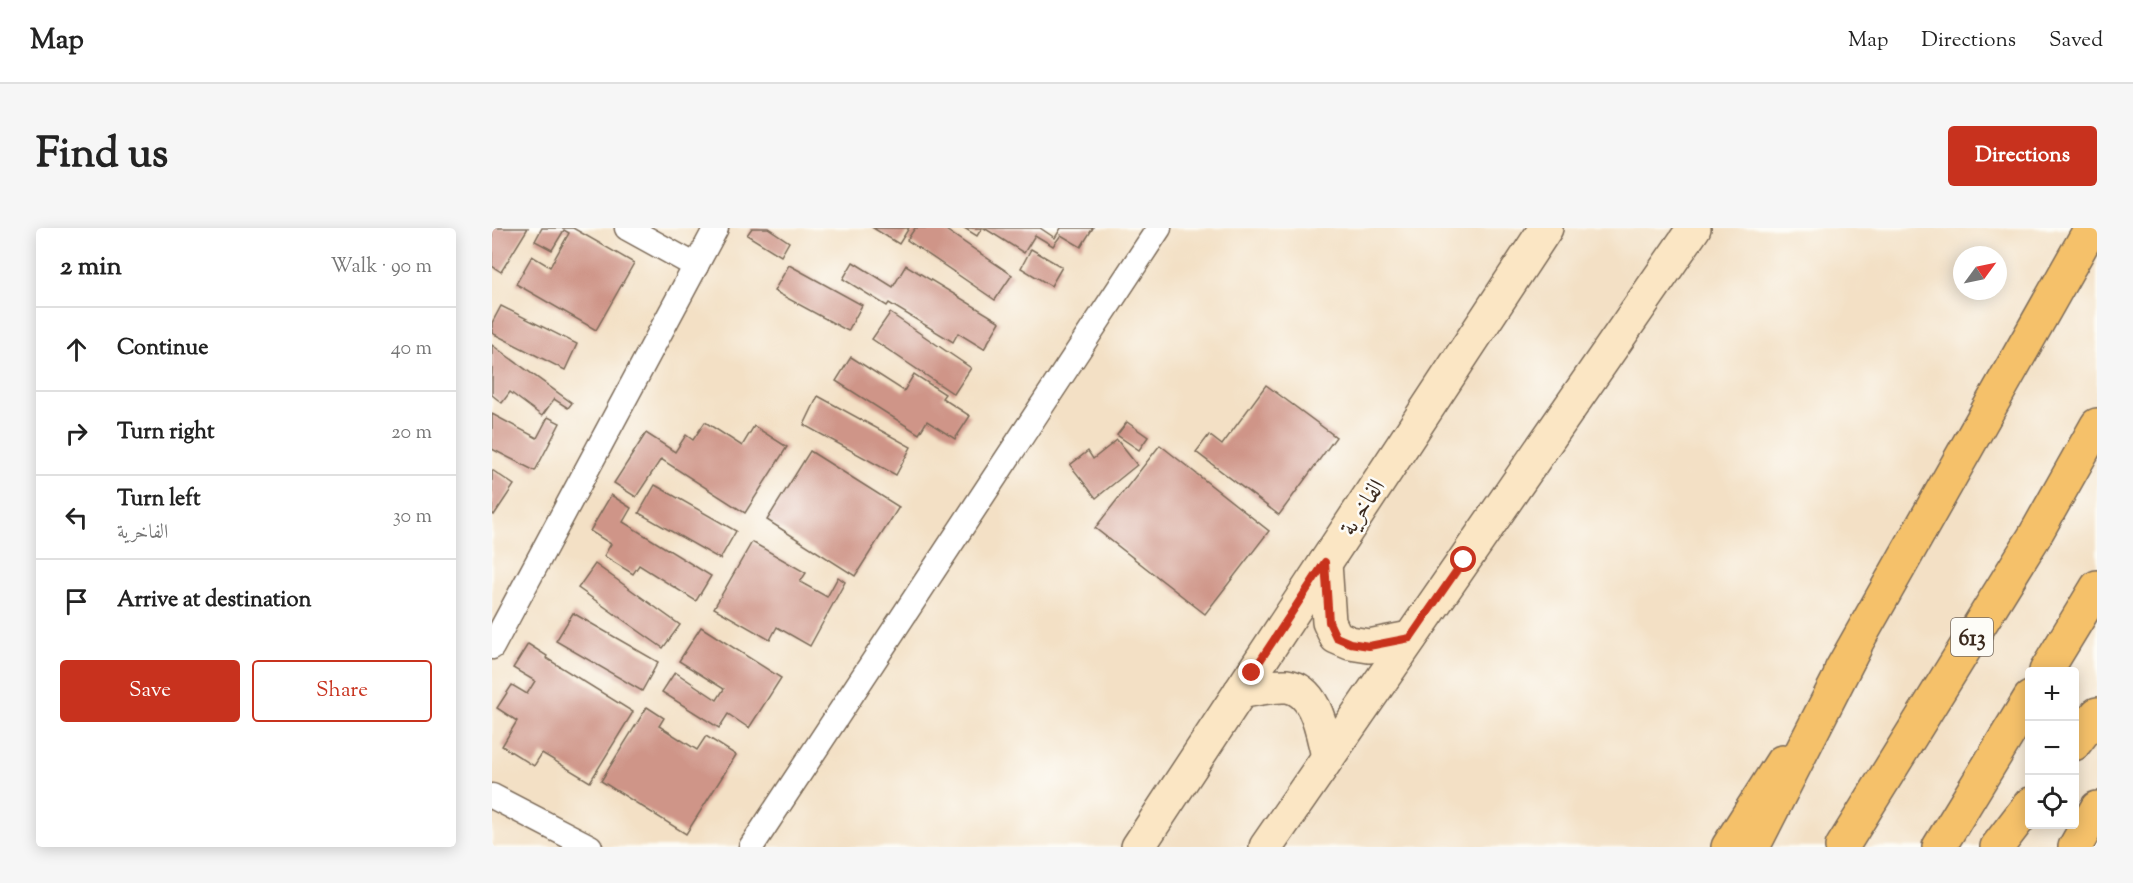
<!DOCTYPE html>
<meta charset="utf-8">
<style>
body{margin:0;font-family:"Sorts Mill Goudy",Amiri,serif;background:#f6f6f6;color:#222}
.controls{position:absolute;right:18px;bottom:18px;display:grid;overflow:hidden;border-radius:6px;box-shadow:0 3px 15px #0003}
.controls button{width:54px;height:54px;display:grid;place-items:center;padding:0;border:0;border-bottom:2px solid #e0e0e0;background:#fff;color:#222;font:30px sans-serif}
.compass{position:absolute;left:1461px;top:18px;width:54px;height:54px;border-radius:50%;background:#fff;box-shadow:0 3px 15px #0003;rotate:57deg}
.stop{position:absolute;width:18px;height:18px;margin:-14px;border:4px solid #c8321e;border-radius:50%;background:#fff}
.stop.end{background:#c8321e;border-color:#fff;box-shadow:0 2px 6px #0008}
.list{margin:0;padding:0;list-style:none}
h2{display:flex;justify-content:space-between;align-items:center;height:78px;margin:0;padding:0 24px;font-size:26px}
h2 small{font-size:20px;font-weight:400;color:#767676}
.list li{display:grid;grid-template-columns:39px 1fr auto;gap:18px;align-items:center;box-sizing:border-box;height:84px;padding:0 24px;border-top:2px solid #e0e0e0}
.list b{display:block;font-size:22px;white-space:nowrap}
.list p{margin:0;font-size:20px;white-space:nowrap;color:#767676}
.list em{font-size:20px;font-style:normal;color:#767676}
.actions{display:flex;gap:12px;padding:18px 24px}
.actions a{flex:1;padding:14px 0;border:2px solid #c8321e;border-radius:6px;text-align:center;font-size:21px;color:#c8321e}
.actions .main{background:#c8321e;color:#fff}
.icon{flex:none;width:33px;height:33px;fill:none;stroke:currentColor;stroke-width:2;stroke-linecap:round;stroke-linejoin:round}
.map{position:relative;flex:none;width:1605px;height:619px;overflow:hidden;border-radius:6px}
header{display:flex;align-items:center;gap:36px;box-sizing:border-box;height:84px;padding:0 30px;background:#fff;border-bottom:2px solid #e0e0e0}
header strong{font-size:28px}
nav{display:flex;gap:33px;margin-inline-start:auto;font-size:21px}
.intro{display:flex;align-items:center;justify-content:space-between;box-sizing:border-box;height:144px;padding:0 36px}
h1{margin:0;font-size:42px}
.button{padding:15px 27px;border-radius:6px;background:#c8321e;color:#fff;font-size:21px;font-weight:700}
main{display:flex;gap:36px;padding:0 36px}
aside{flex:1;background:#fff;border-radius:6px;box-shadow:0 3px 15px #0003}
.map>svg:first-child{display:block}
.building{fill:#cf9588}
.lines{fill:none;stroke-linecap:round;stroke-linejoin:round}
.street-casing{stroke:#7b6a58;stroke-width:27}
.secondary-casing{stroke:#7b6a58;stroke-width:36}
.primary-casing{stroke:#7b6a58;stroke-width:36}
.highway-casing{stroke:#7b6a58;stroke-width:36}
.street{stroke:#fff;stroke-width:24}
.secondary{stroke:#fbe6c4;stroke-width:33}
.primary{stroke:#f5c16b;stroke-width:33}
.highway{stroke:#f5c16b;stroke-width:33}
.route{stroke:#c8321e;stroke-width:8}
.labels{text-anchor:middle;stroke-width:5;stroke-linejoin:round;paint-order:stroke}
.shield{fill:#fdfcf7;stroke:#75695f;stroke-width:1.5}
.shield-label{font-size:22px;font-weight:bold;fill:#3b2a1e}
.street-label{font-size:24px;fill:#3b2a1e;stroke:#fdfcf7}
</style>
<header>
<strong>Map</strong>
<nav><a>Map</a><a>Directions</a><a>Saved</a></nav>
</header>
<div class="intro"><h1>Find us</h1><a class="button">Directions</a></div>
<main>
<aside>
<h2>2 min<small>Walk · 90 m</small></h2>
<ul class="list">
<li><svg class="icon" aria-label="ahead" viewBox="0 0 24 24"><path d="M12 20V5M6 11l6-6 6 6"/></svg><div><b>Continue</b></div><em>40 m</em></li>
<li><svg class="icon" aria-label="right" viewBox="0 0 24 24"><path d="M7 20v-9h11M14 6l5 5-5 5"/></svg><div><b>Turn right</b></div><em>20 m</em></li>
<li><svg class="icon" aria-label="left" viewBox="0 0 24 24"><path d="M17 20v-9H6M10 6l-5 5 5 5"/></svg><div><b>Turn left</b><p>الفاخرية</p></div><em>30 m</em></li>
<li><svg class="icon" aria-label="arrive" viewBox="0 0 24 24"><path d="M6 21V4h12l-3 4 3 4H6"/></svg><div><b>Arrive at destination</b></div></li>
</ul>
<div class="actions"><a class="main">Save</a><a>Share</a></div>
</aside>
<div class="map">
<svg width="1605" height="619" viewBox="0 0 1605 619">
<rect width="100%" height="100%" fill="#fdfcf7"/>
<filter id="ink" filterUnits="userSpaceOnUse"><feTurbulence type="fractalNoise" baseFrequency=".0167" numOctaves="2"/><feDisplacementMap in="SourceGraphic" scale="12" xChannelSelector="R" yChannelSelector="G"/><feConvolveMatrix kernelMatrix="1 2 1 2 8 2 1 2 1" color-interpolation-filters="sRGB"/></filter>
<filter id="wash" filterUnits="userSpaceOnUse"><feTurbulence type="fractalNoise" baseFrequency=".008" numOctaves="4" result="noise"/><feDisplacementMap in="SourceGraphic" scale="24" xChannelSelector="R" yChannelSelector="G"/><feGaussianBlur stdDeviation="1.35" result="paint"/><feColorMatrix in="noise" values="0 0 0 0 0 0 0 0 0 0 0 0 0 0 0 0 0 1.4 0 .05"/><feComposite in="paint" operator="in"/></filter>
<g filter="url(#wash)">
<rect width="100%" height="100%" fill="#f3e0c5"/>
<g id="blocks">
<!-- building -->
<g class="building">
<path d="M0,0H36L9,44L0,38Z"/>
<path d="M50,0H81L142,35L104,102L24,56L40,28L58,39L77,5L72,2L60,22L43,13Z"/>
<path d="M260,0H276L297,14L289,28L255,7Z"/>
<path d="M381,0H417L407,16Z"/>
<path d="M423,0H451L520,47L503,72L415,12Z"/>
<path d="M472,0H490L485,8Z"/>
<path d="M492,0H548L563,10L569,0H601L589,19L569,7L561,18L543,7L532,25Z"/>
<path d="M539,21L570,39L559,58L529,40Z"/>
<path d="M361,34L401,59L414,37L508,94L492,121L466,105L461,114L397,75L395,78L351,51Z"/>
<path d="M297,37L370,77L356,103L282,63Z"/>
<path d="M9,78L85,116L73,142L0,105V95Z"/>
<path d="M398,85L479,140L462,166L380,111Z"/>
<path d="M0,117L80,175L76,180L62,171L50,188L18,164L10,175L0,167Z"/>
<path d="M359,129L412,163L422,146L453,166L450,170L478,188L463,211L435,193L427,206L344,153Z"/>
<path d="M774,157L844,209L787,287L704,224L717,207L730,217Z"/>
<path d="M326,168L419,219L404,247L312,197Z"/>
<path d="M0,186L45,210L56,189L68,195L43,243L0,221Z"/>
<path d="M213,194L250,218L262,198L295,219L253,285L169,231L144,269L122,255L154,205L183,224L194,207L201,212Z"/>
<path d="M635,194L656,209L647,222L625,207Z"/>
<path d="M625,212L645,237L604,270L578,237L596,223L601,231Z"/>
<path d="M668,217L777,303L713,386L603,300Z"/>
<path d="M318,223L407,279L363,348L275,292Z"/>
<path d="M0,242L22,257L2,287L0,285Z"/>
<path d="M163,257L244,303L228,331L147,285Z"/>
<path d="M119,267L139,280L131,294L219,348L204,373L147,337L141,346L112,328L119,316L98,303Z"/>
<path d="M260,314L314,345L308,354L335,369L346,349L353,354L318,418L285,399L278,412L222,380Z"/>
<path d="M103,336L188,397L171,420L86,360Z"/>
<path d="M81,385L166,434L150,463L64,413Z"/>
<path d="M209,399L289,450L257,500L236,486L227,500L170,464L183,444L225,472L232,461L187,433Z"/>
<path d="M36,416L55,428L54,430L141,484L98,554L50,525L42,538L10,518L25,493L5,480L20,457L35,466L43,453L21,440Z"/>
<path d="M155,479L172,490L167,498L205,522L214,508L244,527L194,606L109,553Z"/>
</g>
</g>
</g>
<g filter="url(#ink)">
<use href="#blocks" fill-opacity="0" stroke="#7b6a58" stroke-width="1.5"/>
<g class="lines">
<!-- street casing -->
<g class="street-casing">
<g id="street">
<path d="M135,0L204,38"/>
<path d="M0,419L224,0"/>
<path d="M0,568L98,619"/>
<path d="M259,619L667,0"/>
</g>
</g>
<!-- secondary casing -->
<g class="secondary-casing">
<g id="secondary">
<path d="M833,335L837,394L844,409L858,415L877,418L918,410"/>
<path d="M748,464C763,461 779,457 795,458C825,462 830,505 836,528"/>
<path d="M646,619L1054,0"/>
<path d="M774,619L1202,0"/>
</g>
</g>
<!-- primary casing -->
<g class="primary-casing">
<g id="primary">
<path d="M1349,442L1599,0"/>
<path d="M1236,619L1290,534"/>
<path d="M1583,619L1605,580"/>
</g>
</g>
<!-- highway casing -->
<g class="highway-casing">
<g id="highway">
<path d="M1554,443L1605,359"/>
<path d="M1582,516L1605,486"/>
<path d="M1261,619L1363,419"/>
<path d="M1350,619L1542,309L1605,197"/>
<path d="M1447,619L1538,470"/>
<path d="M1505,619L1538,576"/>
</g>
</g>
<!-- street -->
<use href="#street" class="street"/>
<!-- secondary -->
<use href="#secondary" class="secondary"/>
<!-- primary -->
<use href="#primary" class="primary"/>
<!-- highway -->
<use href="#highway" class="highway"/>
</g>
</g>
<g class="lines" filter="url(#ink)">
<!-- route -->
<path class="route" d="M760,445L833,334L837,394L844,409L858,415L877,418L918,410L972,332"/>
</g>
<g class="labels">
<!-- shield labels -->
<rect class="shield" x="1459" y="390" width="42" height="38" rx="4.5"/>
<g class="shield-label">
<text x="1480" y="417">613</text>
</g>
<!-- street labels -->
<g class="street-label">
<text transform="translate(870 279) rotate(-57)" y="8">الفاخرية</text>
</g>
</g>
</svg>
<div class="controls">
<button>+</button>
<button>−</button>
<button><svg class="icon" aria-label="locate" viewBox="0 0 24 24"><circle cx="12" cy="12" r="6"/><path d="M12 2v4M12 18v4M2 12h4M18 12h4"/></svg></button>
</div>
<svg class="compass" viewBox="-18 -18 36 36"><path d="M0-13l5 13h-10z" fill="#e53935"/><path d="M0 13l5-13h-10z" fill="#767676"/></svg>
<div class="stop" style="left:972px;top:332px"></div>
<div class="stop end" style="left:760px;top:445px"></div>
</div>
</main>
